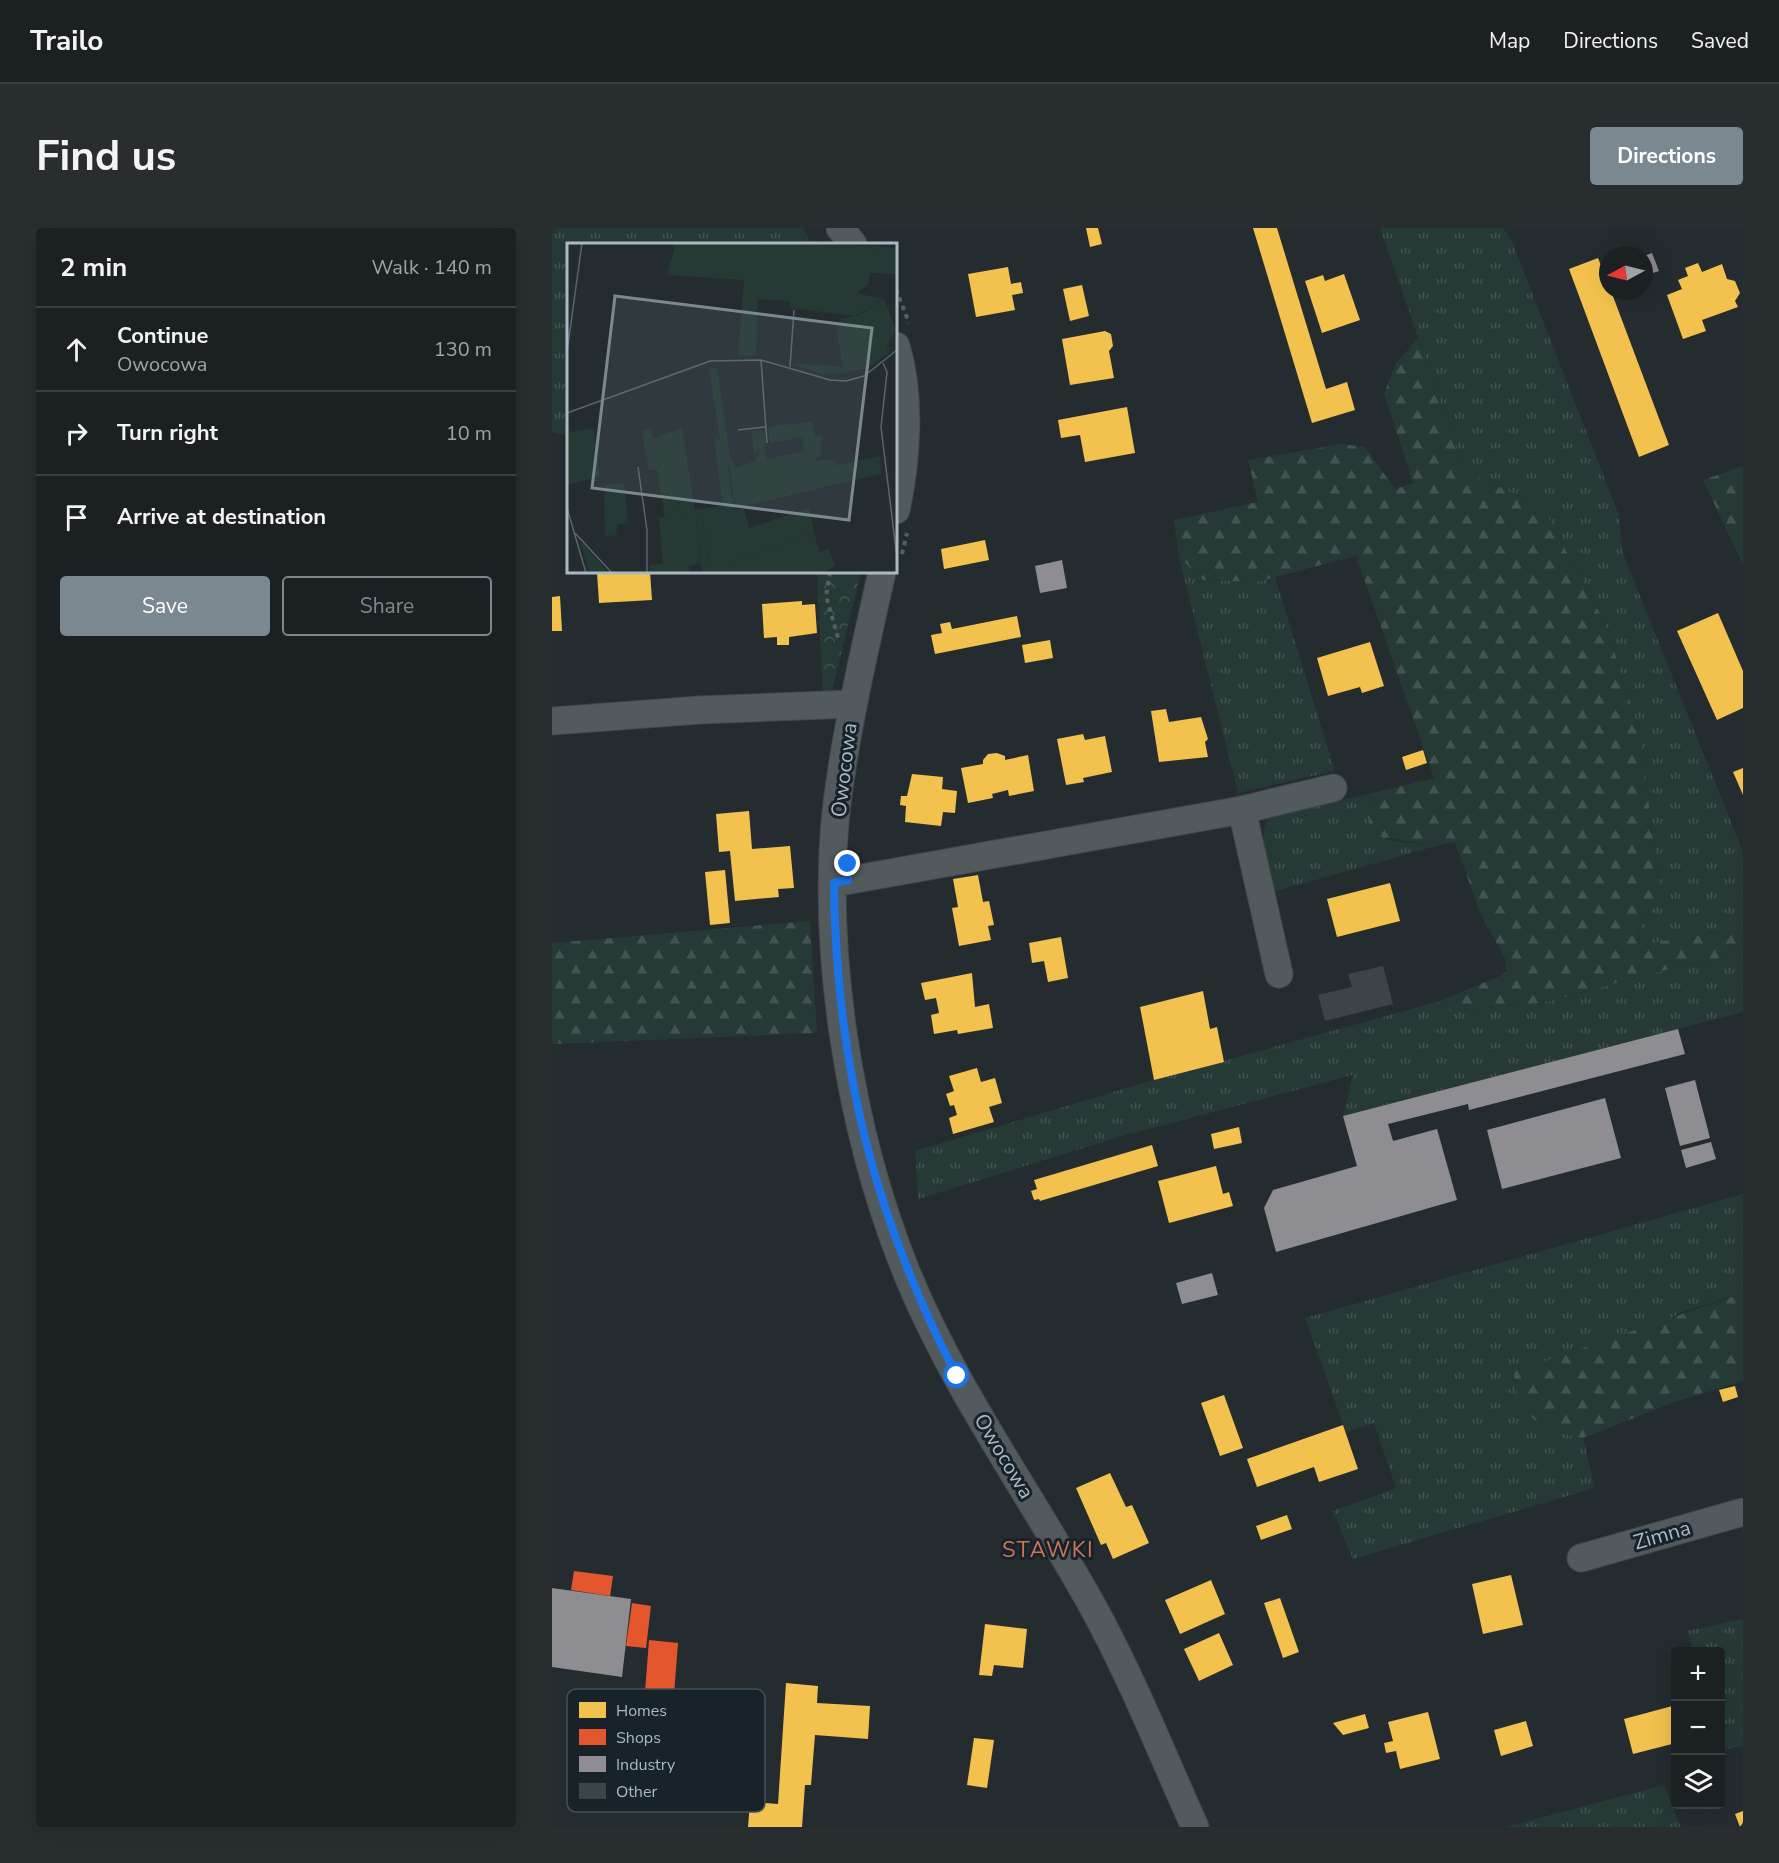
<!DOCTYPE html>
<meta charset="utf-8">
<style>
body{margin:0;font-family:"Nunito Sans",sans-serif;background:#282e30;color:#f1f3f6}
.controls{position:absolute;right:18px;bottom:18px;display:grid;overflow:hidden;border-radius:6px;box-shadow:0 6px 24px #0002}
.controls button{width:54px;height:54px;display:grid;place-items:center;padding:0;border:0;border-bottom:2px solid #393e41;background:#1b2123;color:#f1f3f6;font:30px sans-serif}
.compass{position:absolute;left:1047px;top:18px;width:54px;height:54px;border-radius:50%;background:#1b2123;box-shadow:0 6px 24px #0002;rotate:263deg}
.stop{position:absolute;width:18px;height:18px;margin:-14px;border:4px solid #1a73e8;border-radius:50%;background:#fff}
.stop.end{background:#1a73e8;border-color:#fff;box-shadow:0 2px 6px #0008}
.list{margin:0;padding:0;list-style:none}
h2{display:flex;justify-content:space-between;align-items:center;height:78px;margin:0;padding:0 24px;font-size:26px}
h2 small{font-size:20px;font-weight:400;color:#a0a3a6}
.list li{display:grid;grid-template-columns:39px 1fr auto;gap:18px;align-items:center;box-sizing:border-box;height:84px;padding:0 24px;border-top:2px solid #393e41}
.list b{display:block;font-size:22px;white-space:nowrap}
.list p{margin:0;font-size:20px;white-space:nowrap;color:#a0a3a6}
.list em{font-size:20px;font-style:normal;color:#a0a3a6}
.actions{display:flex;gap:12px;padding:18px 24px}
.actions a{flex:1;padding:14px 0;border:2px solid #7c888f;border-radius:6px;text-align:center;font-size:21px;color:#7c888f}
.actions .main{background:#7c888f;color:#fff}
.icon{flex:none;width:33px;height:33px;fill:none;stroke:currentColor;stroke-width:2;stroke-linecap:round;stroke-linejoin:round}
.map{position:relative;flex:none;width:1191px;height:1599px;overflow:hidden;border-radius:6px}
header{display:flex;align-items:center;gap:36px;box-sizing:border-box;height:84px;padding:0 30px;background:#1b2123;border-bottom:2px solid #393e41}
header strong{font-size:28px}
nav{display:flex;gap:33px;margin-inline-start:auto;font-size:21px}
.intro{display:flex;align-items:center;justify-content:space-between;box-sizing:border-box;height:144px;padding:0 36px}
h1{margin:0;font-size:42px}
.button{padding:15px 27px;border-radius:6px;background:#7c888f;color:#fff;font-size:21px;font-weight:700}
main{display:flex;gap:36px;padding:0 36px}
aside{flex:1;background:#1b2123;border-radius:6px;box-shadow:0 6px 24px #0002}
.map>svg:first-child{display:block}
.grass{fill:url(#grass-tufts)}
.forest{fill:url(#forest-firs)}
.park{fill:url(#park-crowns)}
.homes{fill:#f2c14e}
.shops{fill:#e4572e}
.industry{fill:#8d8d92}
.building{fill:#3d4447}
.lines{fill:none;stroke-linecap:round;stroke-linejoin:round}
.minor-casing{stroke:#42474a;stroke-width:29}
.path{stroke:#565e62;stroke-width:4;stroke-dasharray:4.5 4.5;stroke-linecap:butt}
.minor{stroke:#535a5e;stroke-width:27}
.route{stroke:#1a73e8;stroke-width:8}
.labels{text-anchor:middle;stroke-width:6;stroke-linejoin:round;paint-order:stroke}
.street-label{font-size:21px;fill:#acb9c2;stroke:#182329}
.neighbourhood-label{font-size:22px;letter-spacing:1.5px;fill:#ce735b;stroke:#182329}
.inset-road{fill:none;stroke:#5a646a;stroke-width:1.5}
.view{fill:#7c888f;fill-opacity:0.15;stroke:#7c888f;stroke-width:3}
.inset-edge{fill:none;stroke:#acb9c2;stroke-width:3}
.key{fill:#182329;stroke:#445057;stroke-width:1.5}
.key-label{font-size:16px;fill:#acb9c2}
</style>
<header>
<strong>Trailo</strong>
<nav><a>Map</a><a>Directions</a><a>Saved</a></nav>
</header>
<div class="intro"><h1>Find us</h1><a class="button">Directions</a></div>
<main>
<aside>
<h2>2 min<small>Walk · 140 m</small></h2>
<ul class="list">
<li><svg class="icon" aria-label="ahead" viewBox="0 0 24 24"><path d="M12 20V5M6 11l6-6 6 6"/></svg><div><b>Continue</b><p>Owocowa</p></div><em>130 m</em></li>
<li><svg class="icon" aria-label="right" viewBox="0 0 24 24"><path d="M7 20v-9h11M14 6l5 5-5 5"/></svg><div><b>Turn right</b></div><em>10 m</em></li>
<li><svg class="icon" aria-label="arrive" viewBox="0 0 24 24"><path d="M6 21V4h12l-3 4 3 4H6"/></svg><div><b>Arrive at destination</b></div></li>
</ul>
<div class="actions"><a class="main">Save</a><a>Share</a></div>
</aside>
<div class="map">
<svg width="1191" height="1599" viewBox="0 0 1191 1599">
<defs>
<pattern id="grass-tufts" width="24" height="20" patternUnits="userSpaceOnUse" patternTransform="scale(1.5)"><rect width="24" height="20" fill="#253935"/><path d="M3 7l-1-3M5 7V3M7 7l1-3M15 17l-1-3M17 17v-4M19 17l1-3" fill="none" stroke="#425451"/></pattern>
<pattern id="forest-firs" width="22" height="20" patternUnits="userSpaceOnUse" patternTransform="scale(1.5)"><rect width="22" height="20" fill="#253935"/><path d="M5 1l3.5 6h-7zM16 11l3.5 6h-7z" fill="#425451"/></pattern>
<pattern id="park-crowns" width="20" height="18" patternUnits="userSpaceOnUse" patternTransform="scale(1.5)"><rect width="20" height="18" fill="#253935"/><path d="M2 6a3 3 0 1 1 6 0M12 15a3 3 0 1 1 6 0" fill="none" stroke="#425451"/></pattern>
</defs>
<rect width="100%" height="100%" fill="#242c2f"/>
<!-- grass -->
<g class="grass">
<path d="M0,0H251L259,16H16V208L0,204Z"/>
<path d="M828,0H951L959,11L1067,287L1070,323L1191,624V712L1175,703L1086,718L1087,703L1107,660L1088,505L1053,395L991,280L912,242Z"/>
<path d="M627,329L651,352L704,354L723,349L783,543L686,565Z"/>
<path d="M789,565L791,572L821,565L816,588L836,612L884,618L721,664C702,576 707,586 789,565Z"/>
<path d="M1191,713V784L791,888L801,847L574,907L366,971L363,923L602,852L885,774L897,783L990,775L1128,738C1150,736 1178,731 1191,713Z"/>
<path d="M1191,966V1065L1127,1085L993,1201L1031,1210L1043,1260L801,1331L781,1283L844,1260L822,1195L794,1204L753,1090Z"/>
<path d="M1191,1391V1518L1169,1522L1168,1424L1141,1423L1135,1403Z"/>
<path d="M1112,1557L1129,1599H953Z"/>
</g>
<!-- forest -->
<g class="forest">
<path d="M866,110L912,242L991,280L1053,395L1088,505L1107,660L1087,703L1086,717L1175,703L1191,712C1179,731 1149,736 1128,738L990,775L897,783L885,774L948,748L955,743L953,730L928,685L903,614L884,618L819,607L816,588L821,565L882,550L804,328L704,354L651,352L627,329L622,292L706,274L696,232L790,216L813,219L843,261L861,255L832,165L844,135Z"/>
<path d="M1191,238V337L1151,252Z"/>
<path d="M258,693L265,805L0,816V715Z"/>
<path d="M1191,1065V1153L1123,1174L1031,1210L993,1201L969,1180L961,1144Z"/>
</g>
<!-- park -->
<path class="park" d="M265,344H309L279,467L271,468Z"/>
<!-- homes -->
<g class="homes">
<path d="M534,0H546L550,16L538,19Z"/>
<path d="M701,0H725L774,161L795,154L803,182L760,195Z"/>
<path d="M1046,30L1056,55V63H1059L1117,217L1087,229L1017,41Z"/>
<path d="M1146,35L1150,44L1170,36L1175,51L1183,53L1188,65L1183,73L1186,79L1150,92L1154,103L1131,111L1115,67L1130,61L1126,52L1136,48L1133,40Z"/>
<path d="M456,39L459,56L469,54L471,65L460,67L463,82L424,89L416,46Z"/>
<path d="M792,46L808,92L770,105L753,53L771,47L773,53Z"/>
<path d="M530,57L537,88L518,93L511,61Z"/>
<path d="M553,103L559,106L561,118L557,123L562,150L518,157L510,111Z"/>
<path d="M575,179L583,225L533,234L528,207L509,210L506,192Z"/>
<path d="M433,312L437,332L392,341L389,321Z"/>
<path d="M45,344H98L100,372L47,375Z"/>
<path d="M8,368L10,403H0V369Z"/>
<path d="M250,373V377L263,376L265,405L237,409V417H225V409L212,410L210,376Z"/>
<path d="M1166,385L1191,443V480L1165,492L1125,403Z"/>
<path d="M465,388L469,409L383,426L379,407L390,405L388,396L398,394L400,401Z"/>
<path d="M498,412L501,430L473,435L470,417Z"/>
<path d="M818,414L832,458L810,465L808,459L776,468L765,430Z"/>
<path d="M614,481L617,494L649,489L656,511L653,514L656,529L607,534L599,483Z"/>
<path d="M531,506L533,512L553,508L560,544L531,550L532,554L514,557L505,511Z"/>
<path d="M871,522L875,535L854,542L850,529Z"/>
<path d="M445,525L453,528V532L476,527L482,563L457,568L456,562L440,566L441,570L416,575L409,540L431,536V532L436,526Z"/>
<path d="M1191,540V567L1181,544Z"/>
<path d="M360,546L391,549L390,561L405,563L403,585L391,584L389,598L353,594L354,578L348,577L349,568H355Z"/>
<path d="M197,583L200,621L238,618L242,660L226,661L227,669L183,673L178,623L167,624L164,586Z"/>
<path d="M173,642L178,695L158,697L153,644Z"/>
<path d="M426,647L431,674L437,673L442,697L436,698L439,712L407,718L400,680L406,679L401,651Z"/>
<path d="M838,655L848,693L785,709L775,671Z"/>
<path d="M509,709L516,750L496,754L492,733L480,735L477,715Z"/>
<path d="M420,745L423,779L437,776L441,800L406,806L405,802L382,806L379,787L387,785L384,770L373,772L369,755Z"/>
<path d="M651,763L658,801L665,799L672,834L602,852L588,779Z"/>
<path d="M425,840L429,854L443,850L450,875L437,879L442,894L401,906L397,890L405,887L402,877L398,878L394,866L402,863L397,848Z"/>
<path d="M687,899L690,915L662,921L659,906Z"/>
<path d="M600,917L606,938L488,973L487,971L482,972L479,963L485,961L482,952Z"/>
<path d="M664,938L671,966L677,964L681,978L617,995L606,953Z"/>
<path d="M1183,1158L1186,1169L1171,1174L1167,1162Z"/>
<path d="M672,1167L691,1220L668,1228L649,1175Z"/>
<path d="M791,1197L806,1241L767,1254L762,1239L705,1259L695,1231Z"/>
<path d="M558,1245L574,1279L580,1277L597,1315L561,1331L554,1315L549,1317L524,1260Z"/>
<path d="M735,1287L740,1301L709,1312L704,1298Z"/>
<path d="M959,1347L971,1397L931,1406L920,1356Z"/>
<path d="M659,1352L673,1386L628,1406L613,1372Z"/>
<path d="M728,1370L747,1424L731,1430L712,1375Z"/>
<path d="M433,1396L475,1401L471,1440L442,1437L440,1448L427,1447Z"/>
<path d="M667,1405L681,1437L647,1453L632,1421Z"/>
<path d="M234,1455L266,1458L265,1475L318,1478L316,1511L263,1507L259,1557H253L250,1599H196L198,1574L226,1576Z"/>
<path d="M1124,1477V1491L1119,1492L1124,1515L1081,1526L1072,1491Z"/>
<path d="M876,1484L888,1531L848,1541L844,1523L834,1525L832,1515L841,1513L836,1494Z"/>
<path d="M813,1486L817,1500L791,1507L781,1495Z"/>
<path d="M974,1493L981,1518L949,1528L942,1502Z"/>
<path d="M422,1510L442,1512L435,1560L415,1557Z"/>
<path d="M1191,1583V1599H1188L1183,1586Z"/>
</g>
<!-- shops -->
<g class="shops">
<path d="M22,1343L61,1348L58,1368L19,1362Z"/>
<path d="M80,1375L99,1378L94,1420L74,1418Z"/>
<path d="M97,1412L126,1415L118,1518L89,1516Z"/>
</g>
<!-- industry -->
<g class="industry">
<path d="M1100,25L1107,43L1092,48V28Z"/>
<path d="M510,332L515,360L488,365L483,338Z"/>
<path d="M1126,801L1133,826L917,882L916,876L836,896L841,913L885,901L905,972L724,1024L712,980L721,962L805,938L791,888Z"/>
<path d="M1143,852L1158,910L1128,918L1113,860Z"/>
<path d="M1053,870L1069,930L950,961L935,902Z"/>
<path d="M1159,914L1164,931L1134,940L1129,922Z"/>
<path d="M660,1045L666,1067L630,1076L624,1055Z"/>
<path d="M0,1360L79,1371L70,1449L0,1439Z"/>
</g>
<!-- building -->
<path class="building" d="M831,738L841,776L773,793L766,767L800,759L796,746Z"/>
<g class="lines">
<!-- minor casing -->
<g class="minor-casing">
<g id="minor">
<path d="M288,0L301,16"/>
<path d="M344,118C359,168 355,231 344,282"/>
<path d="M330,344C313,420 295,497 285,575C268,721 298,902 352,1038C400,1159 478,1265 541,1379C580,1450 610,1526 643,1599"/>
<path d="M0,493L148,482L300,476"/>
<path d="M690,582L727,746"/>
<path d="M282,655L690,582L781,560"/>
<path d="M1029,1330L1191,1284"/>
</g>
</g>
<!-- path -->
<g class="path">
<path d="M344,61L357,95"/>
<path d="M350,326L355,305"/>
<path d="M278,344L274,368L287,413"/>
</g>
<!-- minor -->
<use href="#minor" class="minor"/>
</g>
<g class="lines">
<!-- route -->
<path class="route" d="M296,636V652L282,655C284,836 321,987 405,1148"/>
</g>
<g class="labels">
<!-- street labels -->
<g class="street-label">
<text transform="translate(292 542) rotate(-83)" y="7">Owocowa</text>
<text transform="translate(452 1228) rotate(59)" y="7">Owocowa</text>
<text transform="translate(1110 1307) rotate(-16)" y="7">Zimna</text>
</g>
<!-- neighbourhood labels -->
<g class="neighbourhood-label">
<text x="496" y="1329">STAWKI</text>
</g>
</g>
<!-- overview -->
<g transform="translate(15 15)">
<rect width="330" height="330" fill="#242c2f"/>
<path d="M309,3L330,5V31L302,30ZM317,56L329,87L320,102L322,109L302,125L277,130L270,89L274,76L292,72ZM142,125H150L163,212L161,229L166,261L169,260L168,246L177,250L221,247L241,239L248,227L313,213L314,231L161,267L156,263L147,195L153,197ZM0,175L4,189L26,185L33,233L0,242ZM240,179L235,194L203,200L201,184ZM84,185L86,196L115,185L128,267L134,266L144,330H135L130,278H115L102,217L92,221L90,227L82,228L75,188ZM193,187L198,190V206L190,207L188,215L184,188ZM57,240L61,280L51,281L49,293L38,292L37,242ZM100,273L107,330H82L83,322L96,321L92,275ZM247,288L252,309L262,306L268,323L254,330H163L164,320ZM14,300H16L41,330H22Z" fill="#253935"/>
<path d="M109,0L309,3L301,42L290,50L317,56L288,73L223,65L222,58L191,56L189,113L171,112L177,37L100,32ZM240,179H246L248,193L254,192V211L247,218L263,216L271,222L249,227L241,239L221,247L177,250L169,246L167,263L162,214L169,224L189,218L192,205L198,206L200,216L237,208L235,191ZM102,217L115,277H130L134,320L122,323V330H107L90,227L96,218ZM156,263L161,267L177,266L182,285L242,265L247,288L164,320L163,330H144L134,266Z" fill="#253935"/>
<path d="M225,121L274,123L277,130L254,131Z" fill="#253935"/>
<path class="inset-road" d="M0,109L15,0M194,117L200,200M316,120L320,129L314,184L330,315M223,124L227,67M0,170L143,118L194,117L263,137L279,138L297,133L330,107M171,187L198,184M71,224L80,287V330M0,265L19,330M8,290L45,330"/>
<path class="view" d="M48,53L305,85L282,277L25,245Z"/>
<rect width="330" height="330" class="inset-edge"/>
</g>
<!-- legend -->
<rect x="15" y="1461" width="198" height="123" rx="9" class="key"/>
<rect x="27" y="1474" width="27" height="16" fill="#f2c14e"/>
<rect x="27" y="1501" width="27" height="16" fill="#e4572e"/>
<rect x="27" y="1528" width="27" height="16" fill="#8d8d92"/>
<rect x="27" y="1555" width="27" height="16" fill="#3d4447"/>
<g class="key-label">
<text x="64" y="1488">Homes</text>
<text x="64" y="1515">Shops</text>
<text x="64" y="1542">Industry</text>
<text x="64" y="1569">Other</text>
</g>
</svg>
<div class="controls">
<button>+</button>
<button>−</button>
<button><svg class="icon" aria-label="layers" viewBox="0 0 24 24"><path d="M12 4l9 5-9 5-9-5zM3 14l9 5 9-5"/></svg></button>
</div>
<svg class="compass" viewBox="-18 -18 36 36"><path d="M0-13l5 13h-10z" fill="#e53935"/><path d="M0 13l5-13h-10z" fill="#a0a3a6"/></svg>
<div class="stop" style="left:405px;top:1148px"></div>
<div class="stop end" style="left:296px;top:636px"></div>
</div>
</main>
